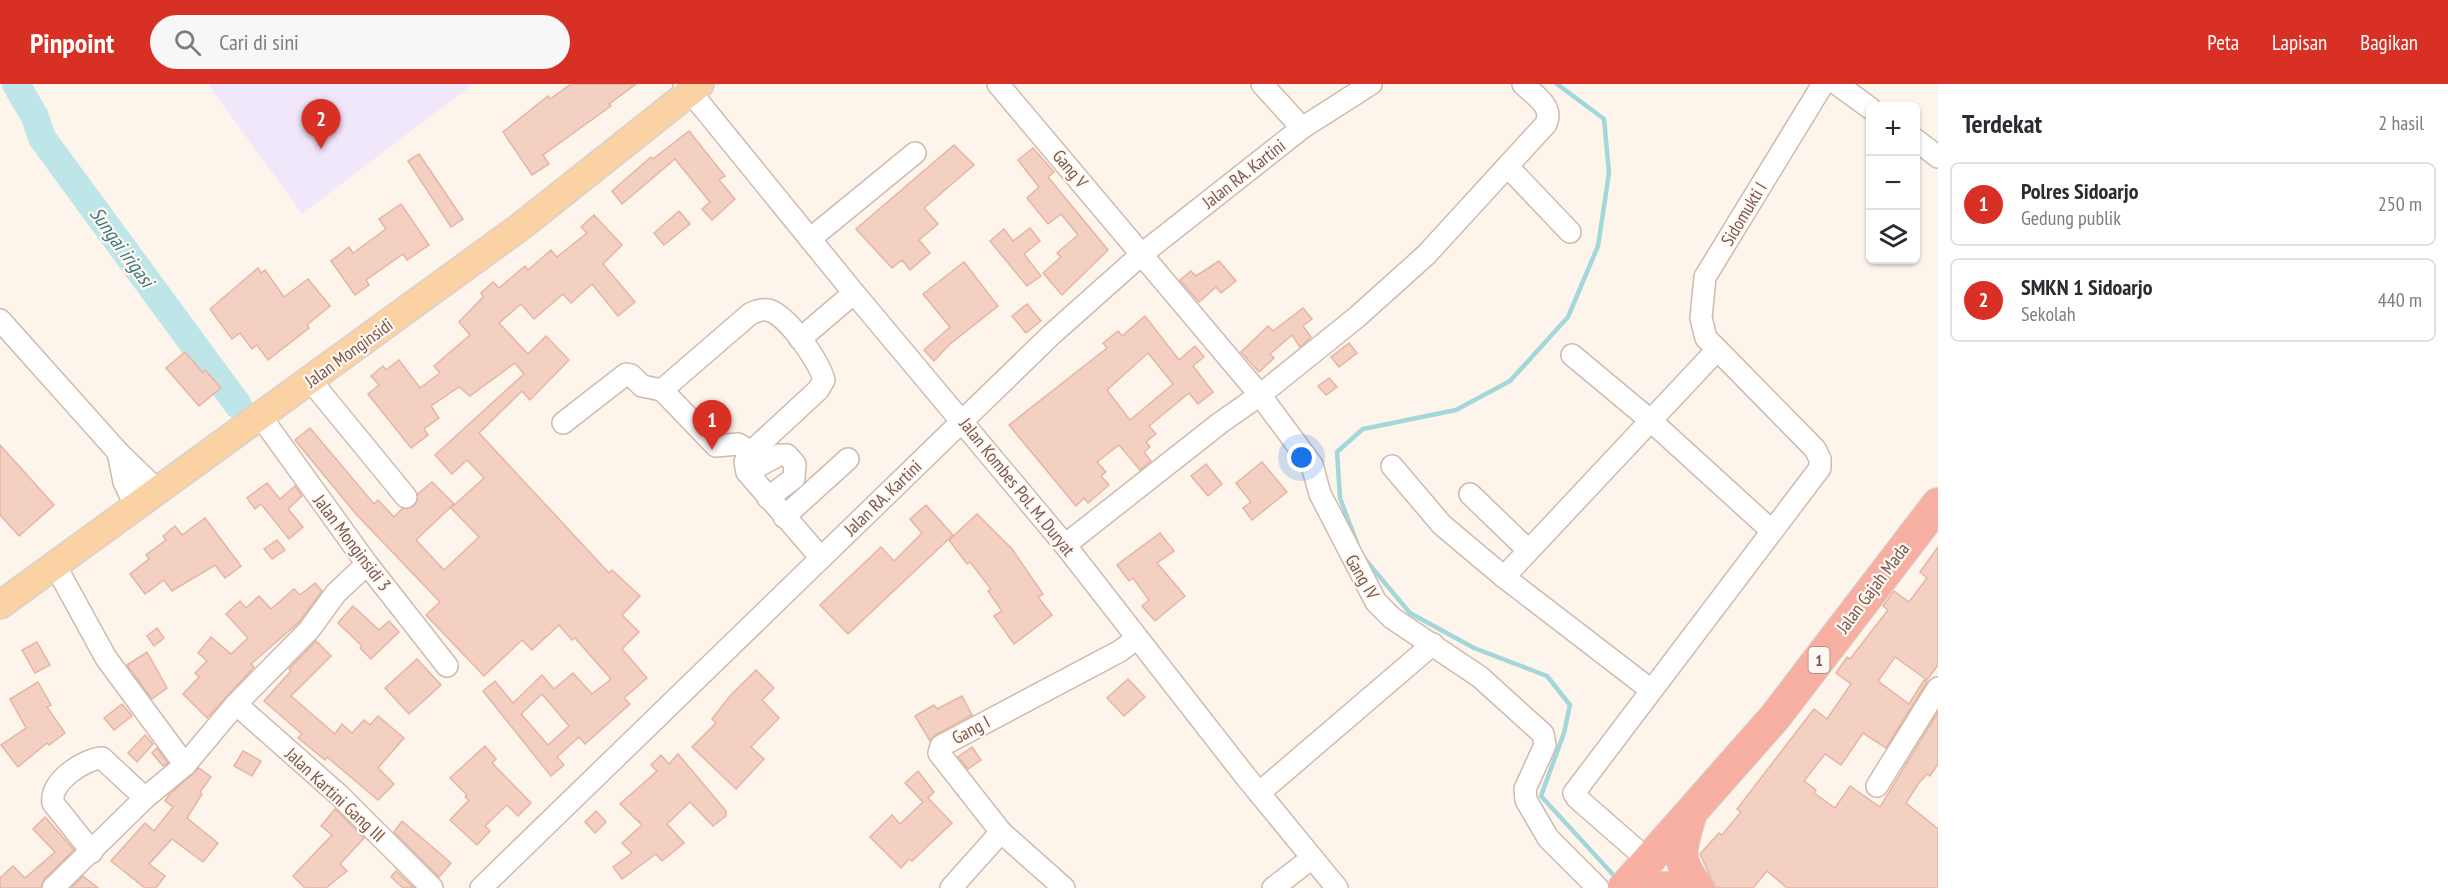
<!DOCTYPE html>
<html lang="id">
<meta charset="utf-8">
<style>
body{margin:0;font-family:"PT Sans Narrow",sans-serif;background:#f7f7f7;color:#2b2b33}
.controls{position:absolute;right:18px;top:18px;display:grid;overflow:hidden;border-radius:9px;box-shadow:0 2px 4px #0004}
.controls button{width:54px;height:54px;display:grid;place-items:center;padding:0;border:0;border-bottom:2px solid #e1e1e2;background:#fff;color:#2b2b33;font:30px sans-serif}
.you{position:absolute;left:1302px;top:374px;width:21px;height:21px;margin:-15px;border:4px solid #fff;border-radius:50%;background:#1a73e8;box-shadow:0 0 0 9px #1a73e833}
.badge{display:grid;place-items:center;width:39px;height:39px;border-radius:50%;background:#d93025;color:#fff;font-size:20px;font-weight:700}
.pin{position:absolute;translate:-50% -50px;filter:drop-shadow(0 2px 3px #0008)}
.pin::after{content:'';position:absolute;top:32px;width:21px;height:18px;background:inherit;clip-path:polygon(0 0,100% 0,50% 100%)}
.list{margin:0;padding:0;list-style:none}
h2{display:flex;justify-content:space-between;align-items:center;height:78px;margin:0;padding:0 24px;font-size:26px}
h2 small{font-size:20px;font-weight:400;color:#7c7c81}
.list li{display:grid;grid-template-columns:39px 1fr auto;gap:18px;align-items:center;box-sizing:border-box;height:84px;margin:0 12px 12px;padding:0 12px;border:2px solid #e1e1e2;border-radius:9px}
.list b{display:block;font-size:22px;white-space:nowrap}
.list p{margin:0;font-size:20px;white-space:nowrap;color:#7c7c81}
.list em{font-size:20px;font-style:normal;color:#7c7c81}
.icon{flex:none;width:33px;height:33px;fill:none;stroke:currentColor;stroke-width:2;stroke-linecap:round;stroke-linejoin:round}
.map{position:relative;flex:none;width:1938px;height:804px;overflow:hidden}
header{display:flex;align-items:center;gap:36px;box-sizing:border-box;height:84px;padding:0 30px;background:#d93025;color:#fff}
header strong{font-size:28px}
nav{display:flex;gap:33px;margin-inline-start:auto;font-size:21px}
.search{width:420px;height:54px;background:#f7f7f7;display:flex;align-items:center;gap:15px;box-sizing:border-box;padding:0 21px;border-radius:33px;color:#7c7c81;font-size:22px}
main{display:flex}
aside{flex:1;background:#fff}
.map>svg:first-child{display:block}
.education{fill:#f1e7fa}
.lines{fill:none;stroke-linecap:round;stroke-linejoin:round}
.stream{stroke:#a4d7da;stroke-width:4.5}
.river{stroke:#bee6e8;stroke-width:28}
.building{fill:#f3d0c2;stroke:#e6b5a2;stroke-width:1.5;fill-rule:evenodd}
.minor-casing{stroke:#d0baaf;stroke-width:24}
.major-casing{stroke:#d9d0cd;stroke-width:30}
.highway-casing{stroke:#d9d0cd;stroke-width:34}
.minor{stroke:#fff;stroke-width:21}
.major{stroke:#fbd2a3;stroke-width:27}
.highway{stroke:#f7afa2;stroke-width:32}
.labels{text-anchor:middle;stroke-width:4.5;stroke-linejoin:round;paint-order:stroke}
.shield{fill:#fff8f2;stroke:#a1887e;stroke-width:1.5}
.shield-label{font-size:16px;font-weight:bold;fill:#79584c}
.street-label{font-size:18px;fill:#79584c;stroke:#fff8f2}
.water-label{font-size:20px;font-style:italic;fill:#3f7a7e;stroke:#fff8f2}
</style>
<header>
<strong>Pinpoint</strong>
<div class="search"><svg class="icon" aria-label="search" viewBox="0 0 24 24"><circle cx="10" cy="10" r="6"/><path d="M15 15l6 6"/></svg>Cari di sini</div>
<nav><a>Peta</a><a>Lapisan</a><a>Bagikan</a></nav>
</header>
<main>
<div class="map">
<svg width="1938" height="804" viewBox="0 0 1938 804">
<rect width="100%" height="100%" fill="#fdf4eb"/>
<!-- education -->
<path class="education" d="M208,0H473L302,130Z"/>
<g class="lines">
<!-- stream -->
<g class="stream">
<path d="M1357,459L1340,414L1337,368L1363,345L1456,326L1510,297L1568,233L1598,162L1609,89L1604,35L1557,0"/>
<path d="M1364,474L1410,529L1474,564L1547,592L1570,621L1564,649L1541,712L1618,796"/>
</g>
<!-- river -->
<path class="river" d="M16,0L35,33L42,54L238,321"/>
</g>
<!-- building -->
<g class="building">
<path d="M571,0H636L609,20L611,22L543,71L549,80L532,91L503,48L548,12L550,15Z"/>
<path d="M689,47L725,92L719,96L735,115L712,136L702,125L710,118L675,75L622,120L612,107L651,73L653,75Z"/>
<path d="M954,61L974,81L924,124L938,140L919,156L930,169L910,186L902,176L892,184L856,145Z"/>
<path d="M1033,64L1054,88L1048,93L1108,166L1062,211L1043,189L1061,173L1057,169L1078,151L1061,130L1048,140L1027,114L1039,103L1018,76Z"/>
<path d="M419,70L463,135L451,143L408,77Z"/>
<path d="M401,120L429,161L407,176L403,170L366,196L369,201L355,211L331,177L349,163L353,169L386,145L379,135Z"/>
<path d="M679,127L690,140L664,161L654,149Z"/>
<path d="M594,131L622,161L603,180L635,218L618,232L592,200L571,219L563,210L534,235L521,220L499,239L528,270L546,252L569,276L530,316L522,307L479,349L609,489L612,486L640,512L622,531L639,548L622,565L647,594L624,614L630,620L602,645L585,660L579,653L557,673L564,681L551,692L483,607L495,597L513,619L542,591L554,605L573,589L592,610L611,595L575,554L572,556L559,541L532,566L522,556L484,592L426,531L440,518L356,430L295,356L310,344L374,420L378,416L394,433L402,425L414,422L418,410L432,398L454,420L416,456L444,486L479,453L451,424L484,394L467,376L452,390L435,371L524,290L515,279L470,312L459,303L431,322L439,334L424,345L428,351L411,364L368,310L379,301L371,292L383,282L386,286L399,276L420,304L440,289L434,282L470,251L459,238L483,213L481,209L493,198L499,204L525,182L528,186L551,166L557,173L587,149L581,143ZM542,610L569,642L548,661L521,630Z"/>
<path d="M1030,144L1040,157L1024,170L1041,192L1027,202L990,157L1004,145L1013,157Z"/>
<path d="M1219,177L1236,197L1221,209L1216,203L1199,218L1180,196L1191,187L1196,192Z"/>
<path d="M964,178L998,222L950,260L934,277L924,266L950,243L923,210Z"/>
<path d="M258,184L261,189L265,186L284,213L308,195L330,222L307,241L309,244L268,276L257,261L252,265L240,249L232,255L210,225Z"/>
<path d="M1027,220L1041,237L1026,249L1012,232Z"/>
<path d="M1303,224L1312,235L1303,242L1311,253L1300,263L1292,251L1270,270L1274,274L1259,288L1241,268L1268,242L1273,247Z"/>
<path d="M1145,232L1179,276L1195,262L1204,273L1193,282L1213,308L1198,320L1189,309L1149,342L1156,350L1146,358L1150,363L1144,368L1151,377L1140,386L1119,361L1097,378L1106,388L1101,392L1109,401L1088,419L1084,414L1076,422L1009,341L1107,264L1103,259L1118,247L1122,252ZM1148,269L1173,300L1130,336L1107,306Z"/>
<path d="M1349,259L1357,269L1339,283L1331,273Z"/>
<path d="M185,268L203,289L205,286L221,304L199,322L166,284Z"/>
<path d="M1329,294L1337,303L1326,311L1318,302Z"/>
<path d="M0,361L54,421L19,452L0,431Z"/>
<path d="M1262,378L1287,408L1252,436L1243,424L1251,418L1236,399Z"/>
<path d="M1206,380L1222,400L1208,412L1191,392Z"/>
<path d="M267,399L280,415L295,402L302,412L288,425L303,443L289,455L261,420L255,425L247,414Z"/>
<path d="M926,421L953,451L848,550L820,521L881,463L894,477L922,449L910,435Z"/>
<path d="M977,430L1012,465L1043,510L1038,513L1052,531L1014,560L994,532L1002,527L988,507L991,505L970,478L967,480L949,456Z"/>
<path d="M205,434L241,482L225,494L215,481L172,507L164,496L145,510L130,490L149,475L146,471L166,456L163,452L175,442L182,451Z"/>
<path d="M1160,449L1174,467L1157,479L1185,512L1155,537L1142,522L1149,516L1133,494L1129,497L1117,481Z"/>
<path d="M277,456L285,466L272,475L264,465Z"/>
<path d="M1938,463V581L1927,596L1895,573L1878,597L1909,620L1924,596L1927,598L1886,664L1863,649L1841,681L1825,670L1804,697L1816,706L1814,709L1835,724L1850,702L1880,723L1938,628V680L1930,692L1927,690L1918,700L1906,719L1938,745V804H1787L1767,787L1753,804H1716L1700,770L1719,749L1722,751L1741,728L1737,725L1814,625L1827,635L1851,600L1836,589L1847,573L1850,575L1888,526L1883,522L1894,507L1909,518L1927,494L1920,488Z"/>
<path d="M315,499L322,507L299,538L251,580L254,583L207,634L183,610L199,593L195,589L207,577L198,569L211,553L231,570L248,554L226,530L240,517L246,524L259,512L271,525L294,505L300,511Z"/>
<path d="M353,522L379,546L389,537L399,548L371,575L360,564L362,562L338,539Z"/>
<path d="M157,544L164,554L154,562L147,552Z"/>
<path d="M316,557L331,572L291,612L335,650L342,640L352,649L364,636L370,641L378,632L404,654L378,684L394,700L378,716L327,673L325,676L298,654L302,650L264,617L291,587L289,585Z"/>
<path d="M37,558L50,581L35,589L22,566Z"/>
<path d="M147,568L167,604L152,615L127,581Z"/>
<path d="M417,575L441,601L409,630L385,604Z"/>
<path d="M756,586L774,604L762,616L779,634L751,663L764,675L736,705L692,663L716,639L712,635L730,612Z"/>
<path d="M1128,595L1145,613L1124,632L1107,614Z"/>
<path d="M38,598L51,621L47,623L65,649L49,661L47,659L18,683L1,661L26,644L10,615Z"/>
<path d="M962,612L972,631L935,651L930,657L915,632L934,621L937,625Z"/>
<path d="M122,620L132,632L114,646L104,634Z"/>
<path d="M145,651L153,660L137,678L128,669Z"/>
<path d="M485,662L496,675L492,679L531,719L518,732L507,721L485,742L490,747L477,761L450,736L469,716L465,713L467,711L450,694Z"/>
<path d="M972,663L981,676L968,685L958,673Z"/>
<path d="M157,664L168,679L163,682L152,669Z"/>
<path d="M243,667L261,677L252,692L234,682Z"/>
<path d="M678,670L726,727V732L713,742L690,718L667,740L684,759L662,777L656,770L622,795L613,783L632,769L622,759L642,741L620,720L657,687L651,681L661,671L669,680Z"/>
<path d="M199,684L211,693L200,708L202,710L187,734L218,759L203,778L172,755L149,780L165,792L156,804H145L111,777L145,739L154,747L173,723L165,717L169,711Z"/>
<path d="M918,687L934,708L928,714L952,739L912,777L909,775L901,784L870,753L892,731L900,740L923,718L905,699Z"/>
<path d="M335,725L364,754L340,780L347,787L326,804H305L293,792L332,751L321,742Z"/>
<path d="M596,727L606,738L595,749L585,738Z"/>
<path d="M45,733L74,766L44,795L41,804H0V794L13,782L25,794L55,768L33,745Z"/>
<path d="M402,737L451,779L439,793L394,748Z"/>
<path d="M396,787L414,804H403L391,793Z"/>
<path d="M83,792L98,804H71Z"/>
</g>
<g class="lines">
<!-- minor casing -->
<g class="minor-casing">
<g id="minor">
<path d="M684,0L854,209L1065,461L1246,693L1337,804"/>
<path d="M998,0L1260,311L1312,381L1320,410L1376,518L1392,534L1480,593L1543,650L1545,661L1525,705L1526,716L1548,754L1598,804"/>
<path d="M1262,0L1302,44"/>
<path d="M1837,0L1870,24"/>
<path d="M1916,56L1938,73"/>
<path d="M1508,83L1570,148"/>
<path d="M810,155L915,69"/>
<path d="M0,236L118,368L158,407"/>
<path d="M800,255L854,209"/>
<path d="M1572,271L1650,336L1772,447"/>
<path d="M311,297L406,413"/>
<path d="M662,306L716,362L738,360L751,368"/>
<path d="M261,333L367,480L447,582"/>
<path d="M563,339L626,290L631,291L642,302L662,306L750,230C756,227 761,225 768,226C788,231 819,278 824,296L818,306L751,368L745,378L747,388L821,474"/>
<path d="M118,368L124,398L136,423"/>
<path d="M1392,382L1442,441L1504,493L1651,606"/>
<path d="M747,388L779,371H787L795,380L794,394L768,414"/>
<path d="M1470,410L1528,466"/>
<path d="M784,433L848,375"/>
<path d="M1065,461L1220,339L1260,311L1357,233L1426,171L1546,40C1554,22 1535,12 1523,0"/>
<path d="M55,481L106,574L185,681"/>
<path d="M1504,493L1716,267"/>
<path d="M236,620L339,711L432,804"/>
<path d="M1877,702L1938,604"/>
<path d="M1259,709L1433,560"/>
<path d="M92,768L53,719C49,698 84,675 102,674L145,714"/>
<path d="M1648,776L1577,714L1574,709L1820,384V375L1815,365L1706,254L1701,234L1705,193L1823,0"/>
<path d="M53,804L145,714L185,681L236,620L309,546L336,509L367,480"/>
<path d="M481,804L1051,251L1142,170L1302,44L1371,0"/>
<path d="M951,804L1001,748"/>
<path d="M1064,804L1001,748L939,669L941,662L1120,567L1137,554"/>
<path d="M1273,804L1312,774"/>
</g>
</g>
<!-- major casing -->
<g class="major-casing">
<path id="major" d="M0,521L520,143L700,0"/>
</g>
<!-- highway casing -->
<g class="highway-casing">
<g id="highway">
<path d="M1690,732C1680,766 1675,775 1698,804"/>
<path d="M1624,804L1775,633L1938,420"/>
<path d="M1663,804H1669"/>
</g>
</g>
<!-- minor -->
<use href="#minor" class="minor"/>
<!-- major -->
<use href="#major" class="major"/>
<!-- highway -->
<use href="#highway" class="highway"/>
</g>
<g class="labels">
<!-- shield labels -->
<rect class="shield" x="1808.5" y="563" width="21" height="26" rx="4.5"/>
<g class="shield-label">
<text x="1819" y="582">1</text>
</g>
<!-- street labels -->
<g class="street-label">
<text transform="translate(1070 85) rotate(50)" y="6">Gang V</text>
<text transform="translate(1244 90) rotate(-38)" y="6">Jalan RA. Kartini</text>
<text transform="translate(1744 130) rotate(-59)" y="6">Sidomukti I</text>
<text transform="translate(349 269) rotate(-36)" y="6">Jalan Monginsidi</text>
<text transform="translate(1017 403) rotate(51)" y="6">Jalan Kombes Pol. M. Duryat</text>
<text transform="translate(883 414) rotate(-44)" y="6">Jalan RA. Kartini</text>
<text transform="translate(352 459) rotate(53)" y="6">Jalan Monginsidi 3</text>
<text transform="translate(1362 493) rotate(60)" y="6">Gang IV</text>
<text transform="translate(1873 504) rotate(-53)" y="6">Jalan Gajah Mada</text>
<text transform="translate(971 646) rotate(-28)" y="6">Gang I</text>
<text transform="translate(335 711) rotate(43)" y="6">Jalan Kartini Gang III</text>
</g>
<!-- water labels -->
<g class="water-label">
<text transform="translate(122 163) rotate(54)" y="7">Sungai irigasi</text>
</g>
</g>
</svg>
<div class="controls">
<button>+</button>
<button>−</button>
<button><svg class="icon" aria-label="layers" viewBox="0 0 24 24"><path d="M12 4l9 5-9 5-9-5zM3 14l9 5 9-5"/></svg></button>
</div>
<div class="you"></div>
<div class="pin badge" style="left:712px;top:366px">1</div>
<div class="pin badge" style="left:321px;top:65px">2</div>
</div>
<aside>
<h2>Terdekat<small>2 hasil</small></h2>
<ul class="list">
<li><span class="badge">1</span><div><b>Polres Sidoarjo</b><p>Gedung publik</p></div><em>250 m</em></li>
<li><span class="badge">2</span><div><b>SMKN 1 Sidoarjo</b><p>Sekolah</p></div><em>440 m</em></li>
</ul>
</aside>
</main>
